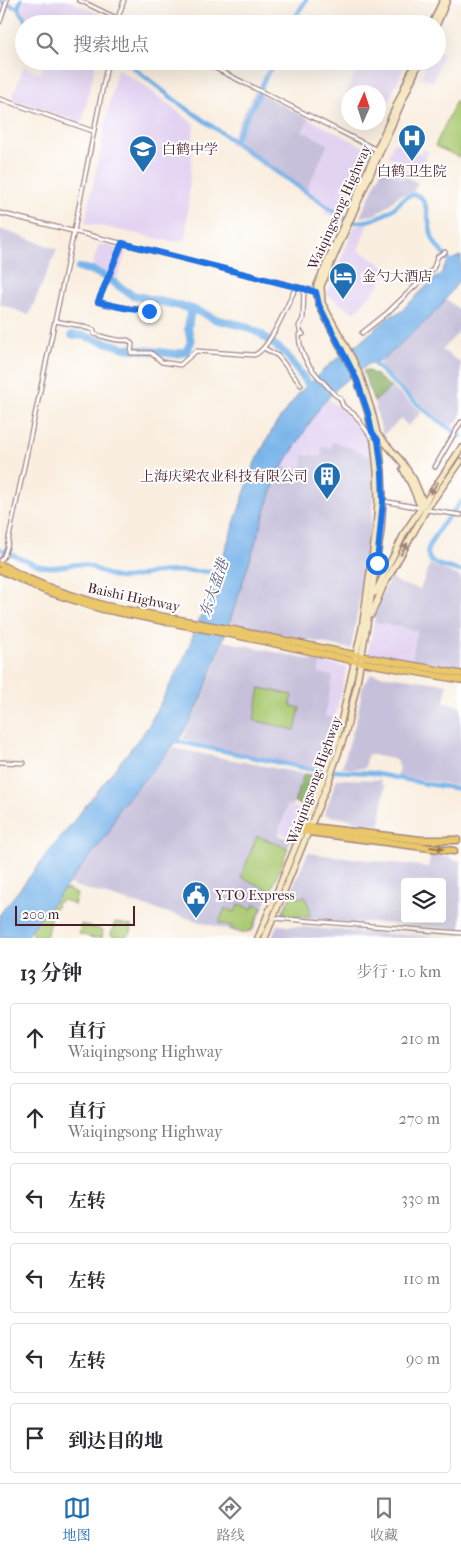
<!DOCTYPE html>
<html lang="zh">
<meta charset="utf-8">
<style>
body{margin:0;font-family:"IM FELL French Canon","Noto Serif SC",serif;background:#f7f7f7;color:#2b2b33}
.controls{position:absolute;right:15px;bottom:15px;display:grid;overflow:hidden;border-radius:5px;box-shadow:0 5px 20px #0002}
.controls button{width:45px;height:45px;display:grid;place-items:center;padding:0;border:0;border-bottom:1px solid #e1e1e2;background:#fff;color:#2b2b33;font:25px sans-serif}
.compass{position:absolute;left:341px;top:85px;width:45px;height:45px;border-radius:50%;background:#fff;box-shadow:0 5px 20px #0002;rotate:3deg}
.scale{position:absolute;left:15px;bottom:12px;width:120px;box-sizing:border-box;padding-left:5px;border:2px solid #4a1f2b;border-top:0;font-size:14px;line-height:18px;white-space:nowrap;color:#4a1f2b;-webkit-text-stroke:4px #fff;paint-order:stroke}
.stop{position:absolute;width:15px;height:15px;margin:-11px;border:4px solid #1a73e8;border-radius:50%;background:#fff}
.stop.end{background:#1a73e8;border-color:#fff;box-shadow:0 1px 5px #0008}
.list{margin:0;padding:0;list-style:none}
h2{display:flex;justify-content:space-between;align-items:center;height:65px;margin:0;padding:0 20px;font-size:21px}
h2 small{font-size:16px;font-weight:400;color:#7c7c81}
.list li{display:grid;grid-template-columns:32px 1fr auto;gap:15px;align-items:center;box-sizing:border-box;height:70px;margin:0 10px 10px;padding:0 10px;border:1px solid #e1e1e2;border-radius:5px}
.list b{display:block;font-size:19px;white-space:nowrap}
.list p{margin:0;font-size:16px;white-space:nowrap;color:#7c7c81}
.list em{font-size:16px;font-style:normal;color:#7c7c81}
.icon{flex:none;width:28px;height:28px;fill:none;stroke:currentColor;stroke-width:2;stroke-linecap:round;stroke-linejoin:round}
.map{position:relative;flex:none;width:461px;height:938px;overflow:hidden}
.search{position:absolute;background:#fff;box-shadow:0 5px 20px #0002;left:15px;right:15px;top:15px;height:55px;display:flex;align-items:center;gap:12px;box-sizing:border-box;padding:0 18px;border-radius:28px;color:#7c7c81;font-size:19px}
.sheet{height:545px;background:#fff}
nav{display:flex;justify-content:space-around;align-items:center;box-sizing:border-box;height:70px;border-top:1px solid #e1e1e2;background:#fff;font-size:14px;color:#7c7c81}
nav a{display:grid;justify-items:center;gap:2px}
nav .on{color:#1f6fb2}
.map>svg:first-child{display:block}
.built{fill:#e3d3f2}
.industrial{fill:#c6c0da;fill-rule:evenodd}
.green{fill:#abcb73;stroke:#7a754f}
.forest{fill:#88af65;stroke:#696748}
.water{fill:#78b4ea;stroke:#616a8a}
.lines{fill:none;stroke-linecap:round;stroke-linejoin:round}
.canal{stroke:#78b4ea;stroke-width:4.5}
.river{stroke:#78b4ea;stroke-width:8}
.minor-casing{stroke:#a28685;stroke-width:5.5}
.secondary-casing{stroke:#a28685;stroke-width:8}
.primary-casing{stroke:#a28685;stroke-width:8}
.motorway-casing{stroke:#a28685;stroke-width:9}
.minor{stroke:#fff;stroke-width:3}
.secondary{stroke:#f7e9c3;stroke-width:5}
.primary{stroke:#eac769;stroke-width:5.5}
.motorway{stroke:#eac769;stroke-width:6}
.oneway{fill:#a08477}
.oneway2{fill:#9a734a}
.route{stroke:#1a73e8;stroke-width:6}
.labels{text-anchor:middle;stroke-width:4;stroke-linejoin:round;paint-order:stroke}
.poi-label{font-size:14px;fill:#4a1f2b;stroke:#fff;text-anchor:start}
.street-label{font-size:14px;fill:#4a1f2b;stroke:#fff}
.water-label{font-size:15px;font-style:italic;fill:#5c5b77;stroke:#fff}
</style>
<div class="map">
<svg width="461" height="938" viewBox="0 0 461 938">
<rect width="100%" height="100%" fill="#fff"/>
<filter id="ink" filterUnits="userSpaceOnUse"><feTurbulence type="fractalNoise" baseFrequency=".02" numOctaves="2"/><feDisplacementMap in="SourceGraphic" scale="10" xChannelSelector="R" yChannelSelector="G"/><feConvolveMatrix kernelMatrix="1 2 1 2 8 2 1 2 1" color-interpolation-filters="sRGB"/></filter>
<filter id="wash" filterUnits="userSpaceOnUse"><feTurbulence type="fractalNoise" baseFrequency=".0096" numOctaves="4" result="noise"/><feDisplacementMap in="SourceGraphic" scale="20" xChannelSelector="R" yChannelSelector="G"/><feGaussianBlur stdDeviation="1.12" result="paint"/><feColorMatrix in="noise" values="0 0 0 0 0 0 0 0 0 0 0 0 0 0 0 0 0 1.4 0 .05"/><feComposite in="paint" operator="in"/></filter>
<g filter="url(#wash)">
<rect width="100%" height="100%" fill="#f9eedf"/>
<!-- built -->
<g class="built">
<path d="M25,0H66L106,17L104,24L33,23L29,21L26,17L22,7Z"/>
<path d="M437,50L443,53L433,82L422,77L428,61H437Z"/>
<path d="M45,61H96L82,123L12,99L24,66L40,74Z"/>
<path d="M360,61H406L385,110L379,107L378,92H348V95L346,94Z"/>
<path d="M117,69L142,84L194,124L186,234L184,240L175,242L85,223Z"/>
<path d="M309,119L368,149L339,218L325,214V208L305,194L328,144L302,131Z"/>
<path d="M394,142L420,153L423,149L429,151L420,171L388,156Z"/>
<path d="M387,160L410,171L405,180L382,169Z"/>
<path d="M368,223L358,250L389,269L375,290L354,313L326,294L355,226Z"/>
<path d="M99,244L127,250L117,279L110,275L92,267Z"/>
<path d="M328,399L349,416L348,418L363,434H366L369,440L372,457L333,441L330,448L321,456L302,469L282,467L320,407Z"/>
<path d="M374,622L417,631L412,661L368,653Z"/>
<path d="M320,662L347,667L335,718L325,716L333,676L319,673Z"/>
<path d="M289,805L300,809L289,836L279,833Z"/>
</g>
<!-- industrial -->
<g class="industrial">
<path d="M255,91L309,119L302,131L328,144L305,194L229,143Z"/>
<path d="M382,169L404,180L406,177L418,183L413,192L398,196L388,206L374,215L360,217Z"/>
<path d="M0,229L57,249L29,315L0,304Z"/>
<path d="M446,299L461,311V326L458,333L442,350L461,363V415L453,427L433,413L405,390L384,371L379,364L427,320Z"/>
<path d="M391,387L422,412L408,426L401,419L383,435L374,402Z"/>
<path d="M333,441L372,457L373,471L374,492L371,533L351,649L229,623L277,475L282,467L302,469L303,455L321,456L322,447L330,448Z"/>
<path d="M430,564L461,577V669L412,660L417,631L374,622L376,608L390,577L400,584L420,589Z"/>
<path d="M224,641L320,662L319,673L333,676L325,716L335,718L319,768H314L260,758L183,739L189,724L202,702Z"/>
<path d="M371,674L447,684L444,702L461,707V786L397,776L399,766L397,765V760L368,754L365,768L350,769L342,767L357,718L363,685Z"/>
<path d="M173,748L304,774L292,806L288,805L278,835L291,840L288,848L257,836L241,877L271,891L253,931L242,934L68,884L110,831L118,810L169,749Z"/>
<path d="M337,779L381,780V785H385L380,825L354,822L353,820L324,815Z"/>
<path d="M308,853L428,867L431,855L452,858V860L461,861V929L384,923L362,922L361,924L281,917L280,916ZM405,882H442V919H405Z"/>
<path d="M277,925L350,931L447,938H272Z"/>
</g>
<!-- green -->
<g class="green">
<path d="M456,101L461,104V152L459,157L435,146Z"/>
<path d="M260,688L292,695L290,704L292,706L300,708L295,730L254,720Z"/>
<path d="M257,836L288,848L271,891L241,877Z"/>
<path d="M67,889L77,894L74,905L73,906V903L61,900L60,903L57,901L56,908L53,907L46,938L32,935V929L62,891Z"/>
<path d="M291,894L300,898L304,895L310,909L309,917L283,916V914Z"/>
<path d="M239,904L252,909L254,904L262,907L252,930L243,933L231,929L232,926L219,923L225,908L235,912Z"/>
<path d="M115,922L132,926L131,933L124,937L119,936L118,938L113,937L111,934Z"/>
<path d="M81,924L103,930L102,938H93L79,934Z"/>
</g>
<!-- forest -->
<g class="forest">
<path d="M367,370L376,375L391,387L374,402L363,371Z"/>
<path d="M304,774L316,775L303,804L301,805L294,802Z"/>
</g>
<!-- water -->
<path class="water" d="M461,256V278L441,306L427,320L383,360L370,363L341,384L320,407L277,475L234,609L201,701L182,735L118,810L110,831L25,938H0V914L148,727L186,654L224,553L255,462L275,425L299,393L329,365L353,346L357,345L390,316L399,313L434,279L441,274C445,263 450,259 461,256Z"/>
<g class="lines">
<!-- canal -->
<g class="canal">
<path d="M0,1L18,8L28,24"/>
<path d="M18,8L21,0"/>
<path d="M291,24L306,0"/>
<path d="M125,61L176,101L342,217C347,219 352,222 357,222C369,222 383,216 393,209C400,203 408,191 419,196C429,202 428,228 433,239C438,249 444,256 452,263"/>
<path d="M234,141L255,102L267,74L276,61"/>
<path d="M370,359C397,388 427,414 461,436"/>
<path d="M461,502C448,517 434,533 427,552L431,561L442,566L461,571"/>
<path d="M0,549C13,554 33,566 47,567C60,569 72,562 85,565C98,568 108,578 121,578C134,579 146,573 159,572C177,570 204,571 221,573"/>
<path d="M171,740L314,770L372,773L427,784L461,789"/>
</g>
<!-- river -->
<g class="river">
<path d="M79,268L91,270L104,276L132,295L189,308L205,314L214,319L244,326L261,334L286,354L308,384"/>
<path d="M72,335L84,336L125,348L175,354L186,352L191,342L188,328L191,309"/>
</g>
</g>
</g>
<g filter="url(#ink)">
<g class="lines">
<!-- minor casing -->
<g class="minor-casing">
<g id="minor">
<path d="M79,0L129,24"/>
<path d="M0,22L7,0"/>
<path d="M116,24L124,0"/>
<path d="M201,61L377,150"/>
<path d="M0,99L93,131"/>
<path d="M0,213L317,292"/>
<path d="M123,243L98,302L114,306L151,311"/>
<path d="M304,288L303,319L299,326L300,331L303,334L299,335C300,363 318,375 335,395L340,398L343,406L355,415L371,437"/>
<path d="M55,321L76,325L94,330V334C105,337 118,342 128,340L132,344L131,353H151L162,362L180,365L196,351L254,355C269,351 289,301 296,287"/>
<path d="M362,333L386,314L433,269L438,256L445,252"/>
<path d="M264,348L278,356L301,385"/>
<path d="M435,467L461,422"/>
<path d="M383,501L421,508"/>
<path d="M427,510L461,515"/>
<path d="M0,561L4,556L7,547L74,231L108,61"/>
<path d="M0,762L24,763"/>
<path d="M273,918L461,933"/>
</g>
</g>
<!-- secondary casing -->
<g class="secondary-casing">
<g id="secondary">
<path d="M432,24L443,0"/>
<path d="M437,24L447,0"/>
<path d="M378,435L402,462L414,480L424,504"/>
<path d="M403,469L411,484L421,508"/>
<path d="M375,593L405,532L461,448"/>
<path d="M371,615L383,587L426,510L461,461"/>
<path d="M258,938L322,782L337,740L362,628L376,530L378,500L377,471L374,442L368,413L357,380L319,305L316,292L317,285L416,61"/>
<path d="M265,938L328,783L346,731L356,688L367,625L381,531L383,501L382,471L379,441L372,412L361,378L353,360L322,303L321,286L420,61"/>
</g>
</g>
<!-- primary casing -->
<g class="primary-casing">
<g id="primary">
<path d="M0,564L27,578L53,589L107,606L235,630L356,655"/>
<path d="M0,570L48,592L101,609L234,635L355,661"/>
<path d="M361,656L461,674"/>
<path d="M360,662L461,680"/>
</g>
</g>
<!-- motorway casing -->
<g class="motorway-casing">
<g id="motorway">
<path d="M303,826L421,840H457"/>
<path d="M301,831L454,851"/>
</g>
</g>
<!-- minor -->
<use href="#minor" class="minor"/>
<!-- secondary -->
<use href="#secondary" class="secondary"/>
<!-- primary -->
<use href="#primary" class="primary"/>
<!-- motorway -->
<use href="#motorway" class="motorway"/>
</g>
<!-- one-way arrows -->
<defs><path id="oneway-solid" d="M-6-.8H1V-3.2L6.5 0L1 3.2V.8H-6Z" transform="scale(1.25)"/></defs>
<g class="oneway">
<use href="#oneway-solid" transform="translate(434 488) rotate(124)"/>
<use href="#oneway-solid" transform="translate(404 549) rotate(-61)"/>
</g>
<use class="oneway2" href="#oneway-solid" transform="translate(437 848) rotate(7)"/>
</g>
<g class="lines" filter="url(#ink)">
<!-- route -->
<path class="route" d="M149,311L130,309L98,302L122,243L316,292L319,305L357,380L368,413L372,432L378,440L382,471L383,501L377,563"/>
</g>
<!-- icons -->
<defs>
<g id="hospital-pin" transform="scale(1.4375)"><path d="M0 17L-7.5 6A9.5 9.5 0 1 1 7.5 6Z" fill="#1f6fb2" stroke="#fff"/><path d="M-5-5h3v3.5h4V-5h3V5h-3V1.5h-4V5h-3Z" fill="#fff"/></g>
<g id="school-pin" transform="scale(1.4375)"><path d="M0 17L-7.5 6A9.5 9.5 0 1 1 7.5 6Z" fill="#1f6fb2" stroke="#fff"/><path d="M0-5L7-2L0 1L-7-2ZM-4 1L0 2.5L4 1V4Q0 6-4 4Z" fill="#fff"/></g>
<g id="hotel-pin" transform="scale(1.4375)"><path d="M0 17L-7.5 6A9.5 9.5 0 1 1 7.5 6Z" fill="#1f6fb2" stroke="#fff"/><path d="M-6-4.5h1.5V1H6V5H4.5V3h-9V5H-6ZM-4 0a1.8 1.8 0 1 1 3.6 0ZM.5 0V-2.5h3Q6-2.5 6 0Z" fill="#fff"/></g>
<g id="building-pin" transform="scale(1.4375)"><path d="M0 17L-7.5 6A9.5 9.5 0 1 1 7.5 6Z" fill="#1f6fb2" stroke="#fff"/><path d="M-4-6H4V6H1V3H-1V6H-4ZM-2.5-4.3h1.7v1.8h-1.7ZM.8-4.3h1.7v1.8H.8ZM-2.5-1h1.7V.8h-1.7ZM.8-1h1.7V.8H.8Z" fill="#fff"/></g>
<g id="civic-pin" transform="scale(1.4375)"><path d="M0 17L-7.5 6A9.5 9.5 0 1 1 7.5 6Z" fill="#1f6fb2" stroke="#fff"/><path d="M-.6-6.5H3V-4.5H.6V-3L4-1V1h2V6H-6V1h2V-1L-.6-3ZM-1.2 2.5V6h2.4V2.5Z" fill="#fff"/></g>
</defs>
<g fill-rule="evenodd">
<use href="#hospital-pin" x="412" y="138"/>
<use href="#school-pin" x="143" y="149"/>
<use href="#hotel-pin" x="343" y="276"/>
<use href="#building-pin" x="327" y="476"/>
<use href="#civic-pin" x="196" y="895"/>
</g>
<g class="labels">
<!-- poi labels -->
<g class="poi-label">
<text x="162" y="154">白鹤中学</text>
<text x="412" y="176" text-anchor="middle">白鹤卫生院</text>
<text x="362" y="281">金勺大酒店</text>
<text x="308" y="481" text-anchor="end">上海庆梁农业科技有限公司</text>
<text x="215" y="900">YTO Express</text>
</g>
<!-- street labels -->
<g class="street-label">
<text transform="translate(339 207) rotate(-66)" y="5">Waiqingsong Highway</text>
<text transform="translate(134 597) rotate(12)" y="5">Baishi Highway</text>
<text transform="translate(314 780) rotate(-70)" y="5">Waiqingsong Highway</text>
</g>
<!-- water labels -->
<g class="water-label">
<text transform="translate(214 588) rotate(-71)" y="5">东大盈港</text>
</g>
</g>
</svg>
<div class="controls">
<button><svg class="icon" aria-label="layers" viewBox="0 0 24 24"><path d="M12 4l9 5-9 5-9-5zM3 14l9 5 9-5"/></svg></button>
</div>
<svg class="compass" viewBox="-18 -18 36 36"><path d="M0-13l5 13h-10z" fill="#e53935"/><path d="M0 13l5-13h-10z" fill="#7c7c81"/></svg>
<div class="scale">200 m</div>
<div class="stop" style="left:377px;top:563px"></div>
<div class="stop end" style="left:149px;top:311px"></div>
<div class="search"><svg class="icon" aria-label="search" viewBox="0 0 24 24"><circle cx="10" cy="10" r="6"/><path d="M15 15l6 6"/></svg>搜索地点</div>
</div>
<section class="sheet">
<h2>13 分钟<small>步行 · 1.0 km</small></h2>
<ul class="list">
<li><svg class="icon" aria-label="ahead" viewBox="0 0 24 24"><path d="M12 20V5M6 11l6-6 6 6"/></svg><div><b>直行</b><p>Waiqingsong Highway</p></div><em>210 m</em></li>
<li><svg class="icon" aria-label="ahead" viewBox="0 0 24 24"><path d="M12 20V5M6 11l6-6 6 6"/></svg><div><b>直行</b><p>Waiqingsong Highway</p></div><em>270 m</em></li>
<li><svg class="icon" aria-label="left" viewBox="0 0 24 24"><path d="M17 20v-9H6M10 6l-5 5 5 5"/></svg><div><b>左转</b></div><em>330 m</em></li>
<li><svg class="icon" aria-label="left" viewBox="0 0 24 24"><path d="M17 20v-9H6M10 6l-5 5 5 5"/></svg><div><b>左转</b></div><em>110 m</em></li>
<li><svg class="icon" aria-label="left" viewBox="0 0 24 24"><path d="M17 20v-9H6M10 6l-5 5 5 5"/></svg><div><b>左转</b></div><em>90 m</em></li>
<li><svg class="icon" aria-label="arrive" viewBox="0 0 24 24"><path d="M6 21V4h12l-3 4 3 4H6"/></svg><div><b>到达目的地</b></div></li>
</ul>
</section>
<nav>
<a class="on"><svg class="icon" aria-label="map" viewBox="0 0 24 24"><path d="M3 6l6-2 6 2 6-2v14l-6 2-6-2-6 2zM9 4v14M15 6v14"/></svg>地图</a>
<a><svg class="icon" aria-label="directions" viewBox="0 0 24 24"><path d="M12 3l9 9-9 9-9-9zM9 14v-3h6M13 9l2 2-2 2"/></svg>路线</a>
<a><svg class="icon" aria-label="saved" viewBox="0 0 24 24"><path d="M7 4h10v16l-5-4-5 4z"/></svg>收藏</a>
</nav>
